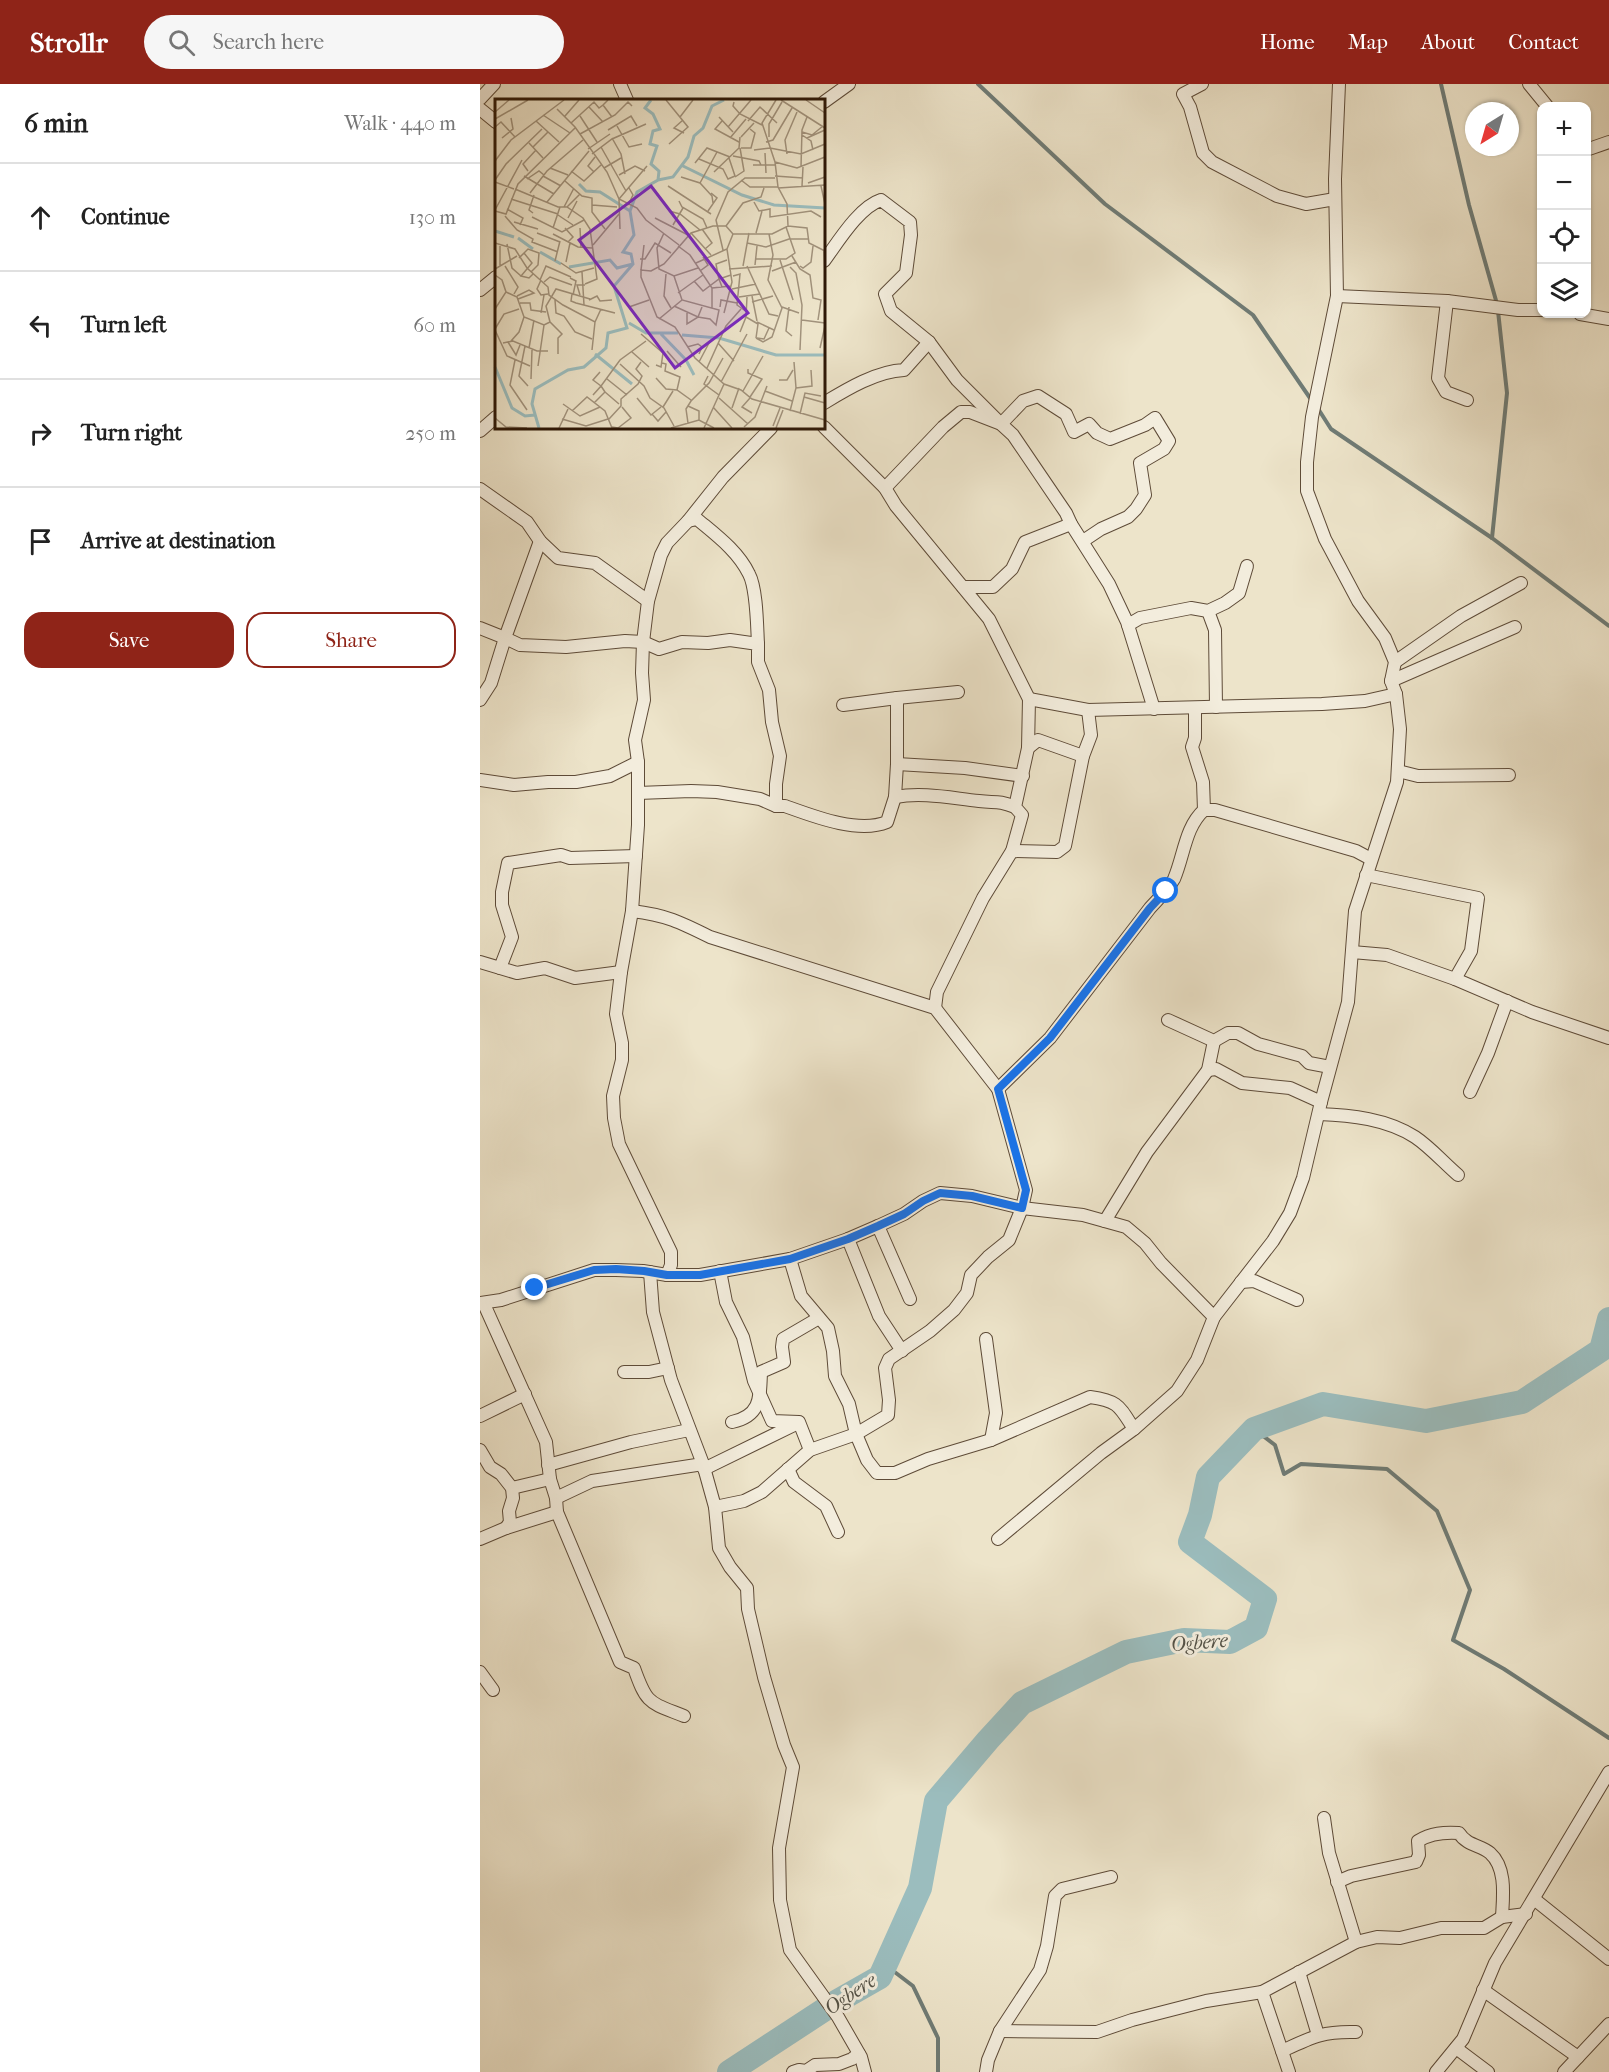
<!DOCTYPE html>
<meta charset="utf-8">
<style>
body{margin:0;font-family:"IM FELL French Canon",serif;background:#f6f6f6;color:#222}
.controls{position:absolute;right:18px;top:18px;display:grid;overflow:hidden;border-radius:12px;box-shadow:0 2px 4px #0004}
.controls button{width:54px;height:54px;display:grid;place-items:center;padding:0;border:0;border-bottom:2px solid #e0e0e0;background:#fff;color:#222;font:30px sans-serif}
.compass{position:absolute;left:985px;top:18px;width:54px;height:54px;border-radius:50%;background:#fff;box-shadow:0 2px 4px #0004;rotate:217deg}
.stop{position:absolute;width:18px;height:18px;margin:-14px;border:4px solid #1a73e8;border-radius:50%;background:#fff}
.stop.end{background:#1a73e8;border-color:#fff;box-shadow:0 2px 6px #0008}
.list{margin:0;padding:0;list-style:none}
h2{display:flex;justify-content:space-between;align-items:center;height:78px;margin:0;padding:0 24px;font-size:26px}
h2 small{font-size:20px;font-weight:400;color:#767676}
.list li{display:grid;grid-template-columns:39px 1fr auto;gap:18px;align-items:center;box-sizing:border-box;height:108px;padding:0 24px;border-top:2px solid #e0e0e0}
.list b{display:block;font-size:22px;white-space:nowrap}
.list em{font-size:20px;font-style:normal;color:#767676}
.actions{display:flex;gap:12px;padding:18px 24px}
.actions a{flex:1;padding:14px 0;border:2px solid #8f2418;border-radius:18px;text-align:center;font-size:21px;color:#8f2418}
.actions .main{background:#8f2418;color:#fff}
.icon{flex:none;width:33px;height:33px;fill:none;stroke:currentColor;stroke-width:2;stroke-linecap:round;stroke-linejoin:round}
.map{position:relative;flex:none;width:1129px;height:1988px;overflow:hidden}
header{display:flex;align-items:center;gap:36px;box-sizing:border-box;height:84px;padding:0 30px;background:#8f2418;color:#fff}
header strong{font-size:28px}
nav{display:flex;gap:33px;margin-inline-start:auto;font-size:21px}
.search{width:420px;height:54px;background:#f6f6f6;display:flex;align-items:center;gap:15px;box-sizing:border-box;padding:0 21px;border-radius:33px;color:#767676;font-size:22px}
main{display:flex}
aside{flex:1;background:#fff}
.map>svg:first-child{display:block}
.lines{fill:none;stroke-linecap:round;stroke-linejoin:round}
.stream{stroke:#6f7b75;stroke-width:4}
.river{stroke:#9bbdbe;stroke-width:24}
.minor-casing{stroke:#5e4b38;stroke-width:14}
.minor{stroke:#f3eddd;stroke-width:12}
.route{stroke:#1a73e8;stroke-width:8}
.labels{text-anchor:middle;stroke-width:6;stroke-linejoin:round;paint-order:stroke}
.water-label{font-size:20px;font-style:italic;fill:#545247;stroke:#f3eddd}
.inset-river{fill:none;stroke:#9bbdbe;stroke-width:3}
.inset-road{fill:none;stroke:#a1927c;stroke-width:1.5}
.view{fill:#7b2cbf;fill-opacity:0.15;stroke:#7b2cbf;stroke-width:3}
.inset-edge{fill:none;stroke:#2e1807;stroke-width:3}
</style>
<header>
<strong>Strollr</strong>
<div class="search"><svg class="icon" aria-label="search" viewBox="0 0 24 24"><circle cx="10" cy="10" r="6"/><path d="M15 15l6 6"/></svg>Search here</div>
<nav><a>Home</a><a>Map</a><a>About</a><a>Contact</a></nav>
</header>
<main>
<aside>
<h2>6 min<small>Walk · 440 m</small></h2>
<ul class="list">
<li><svg class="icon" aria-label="ahead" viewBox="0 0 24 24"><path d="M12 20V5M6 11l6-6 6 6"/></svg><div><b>Continue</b></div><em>130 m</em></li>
<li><svg class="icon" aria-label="left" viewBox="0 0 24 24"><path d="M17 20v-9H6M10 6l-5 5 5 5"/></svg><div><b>Turn left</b></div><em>60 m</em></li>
<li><svg class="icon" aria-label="right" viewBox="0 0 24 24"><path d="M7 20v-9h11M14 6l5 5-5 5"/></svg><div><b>Turn right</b></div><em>250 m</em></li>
<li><svg class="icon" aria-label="arrive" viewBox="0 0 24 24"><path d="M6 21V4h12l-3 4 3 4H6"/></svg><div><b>Arrive at destination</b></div></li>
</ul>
<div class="actions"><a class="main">Save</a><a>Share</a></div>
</aside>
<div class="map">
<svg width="1129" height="1988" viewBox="0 0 1129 1988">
<rect width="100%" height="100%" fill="#ede4ca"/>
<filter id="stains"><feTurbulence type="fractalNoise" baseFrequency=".00333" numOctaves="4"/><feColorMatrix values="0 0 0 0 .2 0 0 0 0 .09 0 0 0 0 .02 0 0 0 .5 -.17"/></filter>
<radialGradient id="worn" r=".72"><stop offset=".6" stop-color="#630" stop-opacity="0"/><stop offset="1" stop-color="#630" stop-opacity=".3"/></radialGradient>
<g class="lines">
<!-- stream -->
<g class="stream">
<path d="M498,0L625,120L773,231L832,317"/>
<path d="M961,0L989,121L1017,220"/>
<path d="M837,323L851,345L1012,454L1129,542"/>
<path d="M1012,454L1027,309L1018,227"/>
<path d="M774,1345L795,1361L804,1390L821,1380L907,1385L957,1427L990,1506L973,1556L1024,1585L1129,1654"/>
<path d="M400,1893L412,1886L433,1902L458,1954V1988"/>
</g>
<!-- river -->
<path class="river" d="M249,1988L356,1918L400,1893L440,1804L456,1717L508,1656L542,1619L646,1568L704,1556L750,1558L776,1544L785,1515L710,1458L720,1431L728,1393L774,1345L843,1320L946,1337L1042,1318L1121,1266L1129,1235"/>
<!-- minor casing -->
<g class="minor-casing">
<g id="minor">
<path d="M140,0L147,16"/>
<path d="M722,0L703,10L710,23L723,69L732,78L797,112L826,120L855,115"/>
<path d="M1049,0L1067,22"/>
<path d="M0,15L14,0"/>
<path d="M344,18L369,0"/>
<path d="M0,25L16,38"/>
<path d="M1106,66L1129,58"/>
<path d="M344,177C358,158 379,123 401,116L430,138L431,151L426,189L405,210L411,227L449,258L477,296L521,340L543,317L558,312L586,330L594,348L609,340L617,349L630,355L665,341L675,334L689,357L684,365L660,379L665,411L656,425L648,433L621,445L603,457"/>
<path d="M0,206L16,193"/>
<path d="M857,212L967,217L1038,226H1062"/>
<path d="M967,217L958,294L966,308L987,316"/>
<path d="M1100,230L1129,235"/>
<path d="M344,319C367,305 397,287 424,286L449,258"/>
<path d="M344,343L405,404L416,422L509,535L549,615L548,664L535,723L542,731L532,767L503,814L457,908L455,924"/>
<path d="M0,347L16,333"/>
<path d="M405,404L463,343L481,328H490L521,340L533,351L586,429L591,440L629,500L647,538L674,625"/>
<path d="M0,405L47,438L60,457L78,474L115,479L168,517"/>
<path d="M208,437L217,435C236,451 258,467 269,490C277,505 277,543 278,560"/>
<path d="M60,457L25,554L40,561L86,563L145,557L163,558L179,565L202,558L228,559L250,556L278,560V578L289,606L292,638L300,672L296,700V722"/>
<path d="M483,503H513L532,485L545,458L591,440"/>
<path d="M728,527L735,546L736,623"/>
<path d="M648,541L660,534L711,524L728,527L745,519L759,509L767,482"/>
<path d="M0,544L25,554L11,599L0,616"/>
<path d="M915,578L981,532L1041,499"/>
<path d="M911,597L1035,543"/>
<path d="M549,615L608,626L842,620L885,617L916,610"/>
<path d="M363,621L417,614"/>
<path d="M715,624V654L712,663L723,698L724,726"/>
<path d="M548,664L558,656L603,672"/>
<path d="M417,680L485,684L543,692"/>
<path d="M918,687L938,692L1029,691"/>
<path d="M0,696L34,701L68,698H96L130,692L158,678"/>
<path d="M158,709L211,707L237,708L280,715L296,722H305C333,732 378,750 407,738L415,713L417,680V614L478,608"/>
<path d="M415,713C443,708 470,714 499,717C515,719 518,716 535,723"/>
<path d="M532,767L577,768L585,762L603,672L611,651L608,626"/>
<path d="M886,791L998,814L991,867L975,895"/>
<path d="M152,827C186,831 200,838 230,853L455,924L518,1005L546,1106L542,1124L529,1156L508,1173L491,1191L487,1209L474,1226L450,1247L409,1275L405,1284L409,1316L408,1331L376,1350L330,1366L282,1408L264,1417L235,1423"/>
<path d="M872,868L907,871L975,895L1052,928L1129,954"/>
<path d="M0,878L37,889L65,884L95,894L141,888"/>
<path d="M20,884L32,853L22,821V808L28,779L81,771L90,774L156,772"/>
<path d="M688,936L734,957L748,949H758L778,960L822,972L829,979L850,983"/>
<path d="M728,986L736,985L762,999L810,1004L841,1018"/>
<path d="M518,1005L570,954L670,824C678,815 688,806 694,795C704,772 705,743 724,726H735L876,767L891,775"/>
<path d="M990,1008L1008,969L1027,917"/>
<path d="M839,1030C871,1031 907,1035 935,1053C950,1063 964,1079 978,1091"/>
<path d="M625,1137L667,1068L728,986L734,957"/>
<path d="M398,1142L430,1215"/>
<path d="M368,1155L399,1232L422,1267"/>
<path d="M310,1175L321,1212L348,1244L353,1267L355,1292L369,1320L376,1350L387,1376L397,1389H415L448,1375L511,1356L610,1313C639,1317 639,1322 654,1345"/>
<path d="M240,1187L246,1218L263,1253L274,1297L292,1337L319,1338L330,1366"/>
<path d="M170,1188L173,1228L191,1296L223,1380L235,1423L239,1464L250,1483L267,1504L268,1525L284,1593L304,1661L313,1683L299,1764L300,1816L310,1866L358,1933L381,1973L385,1988"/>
<path d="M187,1191L191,1181V1168L139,1060L134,1034L133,1012L142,976V959L136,930L141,888L152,827L158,741V678L155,656L164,616L162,589L163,558L168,517L181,471L187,459L208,437L243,393L291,344"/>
<path d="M761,1198L774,1197L817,1216"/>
<path d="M0,1219L21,1216L114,1186H136L163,1187L187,1191H220L310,1175L368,1155L398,1142L424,1130L443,1117L460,1109L492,1112L542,1124L603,1131L646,1143L665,1159L681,1179L734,1233L793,1157L810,1129L823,1094L841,1018L868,918L875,827L917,698L920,645L916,610L911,597L915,578L905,554L878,517L845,455L827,407V378L832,333L857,212L855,95L859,0"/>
<path d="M4,1220L66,1358L70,1395L76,1414L77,1428L140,1578L154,1584C167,1621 169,1618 204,1632"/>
<path d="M506,1255L516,1329L511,1356"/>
<path d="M144,1288H169L188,1284"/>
<path d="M0,1332L45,1310"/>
<path d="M252,1338C281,1332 280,1313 281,1288L304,1278L302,1263L303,1255L339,1234"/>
<path d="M0,1366L10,1383L21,1390L32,1404L33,1414L29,1427L30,1438L26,1444"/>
<path d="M68,1381L151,1358L209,1346"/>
<path d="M224,1385L318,1339"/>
<path d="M308,1385L314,1398L346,1422L358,1448"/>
<path d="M32,1404L70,1395"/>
<path d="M76,1414L112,1397L223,1380"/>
<path d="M0,1455L26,1444L77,1428"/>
<path d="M518,1455L621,1369L654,1345L697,1307L717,1276L734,1233"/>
<path d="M0,1588L13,1606"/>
<path d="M844,1734L849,1769L876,1858"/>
<path d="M857,1798L871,1792L936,1778L939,1771L938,1757C951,1749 964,1748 979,1749C987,1762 1001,1761 1010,1769C1027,1784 1023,1813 1022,1833"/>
<path d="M1054,1815L1129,1875"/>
<path d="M819,1888L838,1951"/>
<path d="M1003,1906L1098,1973"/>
<path d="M782,1908L809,1988"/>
<path d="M520,1947L617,1948L652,1936L726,1917L782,1908L876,1858L897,1853L920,1854L961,1844H1004L1022,1833L1046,1830"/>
<path d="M976,1964L1008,1988"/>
<path d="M802,1967C832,1953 843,1947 876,1948"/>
<path d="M313,1988L319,1986L326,1987L335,1981L359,1980L372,1975L379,1970"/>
<path d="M506,1988L508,1976L520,1947L560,1886L567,1862L575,1812L582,1805L631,1793"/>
<path d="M956,1988L983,1955L1015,1879L1129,1688"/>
<path d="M1084,1988L1129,1940"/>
</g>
</g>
<!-- minor -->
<use href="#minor" class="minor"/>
</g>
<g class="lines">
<!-- route -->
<path class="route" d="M55,1204L114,1186L136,1185L164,1187L187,1191H220L310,1175L368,1155L398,1142L424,1130L443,1117L460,1109L492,1112L542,1124L546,1106L518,1005L570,954L670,824L686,807"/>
</g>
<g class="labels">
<!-- water labels -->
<g class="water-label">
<text transform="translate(719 1558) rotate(-5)" y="7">Ogbere</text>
<text transform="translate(370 1910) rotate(-34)" y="7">Ogbere</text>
</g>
</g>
<!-- overview -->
<g transform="translate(15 15)">
<rect width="330" height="330" fill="#ede4ca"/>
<path class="inset-river" d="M186,66L247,96L279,106L330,109M163,81L178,78L193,58L199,37L208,29L217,7L229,1M84,85L91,92L105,93L135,112M0,132L19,138M23,139L38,150M45,153L66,165M74,168L115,161L122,169L138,165M134,224L151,234H183M166,235L191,261L199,276M187,236L224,239L281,256H330M100,255L137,285M0,268L17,309L30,317L40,316M44,329L37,305L40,290L73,271L89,268L111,249L113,234L132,229L119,187L138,165L136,155L128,153L139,136L135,112L142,93L163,81L164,72L156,65L162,47L155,45L158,32L165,30L158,15L150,9L156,1"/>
<path class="inset-road" d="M113,1L108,6L117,18M171,1L193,28L174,45M281,1L267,24L280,63L283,88L292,105L293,127M286,1L330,29M311,1L330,14M239,3L238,7L245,15L267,26M94,8L108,23M62,10L80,28L112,73L124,100L142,109L151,121L184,146M0,13L14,1M48,16L75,34M70,17L84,1M85,17L102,43M185,18L198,1M224,18L238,33M0,20L33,1M188,21L179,29L189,34M41,22L64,43M227,22L220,30L244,43M253,22L265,8L282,24M76,24L99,3L104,9L108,6M122,27L134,48L147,45M0,28L6,23L20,38M233,28L256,1M113,31L136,17L142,27M307,33L317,36L328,27M85,35L120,16L133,3L137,7M307,36L316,42L318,51M246,38L259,24M274,38V25L287,3M7,39L18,30L16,19M117,39L126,55L130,75M235,39L251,20M312,39L330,31M271,43L278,41L297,9M34,44L48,59M38,48L53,33M106,48L131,92M246,49H256L260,34L255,30M93,50L115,35M259,51L275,49L306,55L330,45M270,54L271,74M97,55L117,40L151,25M292,55L290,41L302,13M238,57L264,62L266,66M234,59L240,77M204,60L228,70L233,80L240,77M0,62L16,41L69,1M280,63L302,69L330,58M200,64L212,49L235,58M258,66H281M306,68L307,31L312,18M55,69L73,76M109,69L126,59M33,72L28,65L41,51M76,72L89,82L106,66M99,73L93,67L100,58M219,73L244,49L245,38M124,76L140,67L150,72M29,77L59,95M48,77L66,87M280,77L308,79M186,78L205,84L217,97L218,104M240,78L249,72L245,49M32,80L44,72L49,76M0,81L11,65L47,30M246,81L255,88H283M70,82L87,97L97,99V113L110,130M0,83L19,90M205,84L222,53M313,84L330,78M173,87L216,115M307,87L308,68M326,87L330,105M283,89L330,86M20,90L63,108H72L88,119L95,130L102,180L90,185M35,94L52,72L88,41M16,100L63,115M184,102L187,108L208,120L212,129M52,103L94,52M259,103L264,112L275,110V118L316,112L326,118M97,106L122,108M133,106L138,96L134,89M69,108L79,89M72,108L85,95M12,110L28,119L25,126M0,111L27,61M0,112L11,115L23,85L80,29M174,112L185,115L205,131M213,112L222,99L216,94M38,114L34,111L39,96M63,116L78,126M10,117L22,131L38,140L37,143L63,153M37,118L67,133L89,121M73,119L82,102M160,119L193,136M19,123L43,130M178,126L188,109M231,127L248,104L266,98L269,89M58,129L65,108M70,129L78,138L73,143M85,129L86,148M125,130L124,100L152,67M207,130L217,144L210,150M42,134L65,143M169,134L162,149L164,170L179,177L203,169M196,134L216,156M261,134L267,112M58,135L83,148L97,149M0,144L20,150L32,169L53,188L54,196L68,206L100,223L106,210M252,144L271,148L294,140H313M12,145L17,169L26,177M98,146L124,115M183,147L195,156L217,189V209M228,151L221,121L233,93L250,79H280M329,152L330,177M330,152L314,144L312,129L293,127L277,135H238L231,127H218L196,134L169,165L156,172L146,171V178L162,218L180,228L200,259L229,285L246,291L257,300L330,321M29,154L37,164L26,177L34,179L38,175M297,157L305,170L315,176L318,199L326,201L323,221M24,159L33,150L44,154L43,166L36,173M145,160H150L160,144L176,154M260,160H291L300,154L291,128M232,161L221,165L223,176L224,180L236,176M285,161L298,201M60,162L65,142M71,163L75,144M66,164L81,174L99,169M201,164L232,150L238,135M260,166L262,147M5,167V145M10,167L23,188L19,195M248,167L254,134M252,167L274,215L283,217M305,167L308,169L316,163L318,147M295,168L301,174L307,206L305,251M0,170L22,157M234,170L277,167M146,171L149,146M205,172L213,166L208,158M277,172L301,163M87,173L89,206M171,175L169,197L176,209M0,176L7,181L11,193L0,210M179,177L187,201L224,211L221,226L215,220L203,218L192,225V214M238,177L245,175L242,206L252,213M75,179L81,182L78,196M45,181L51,167L76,178M46,181L42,190L46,196L53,195M199,182L208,192L224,180L227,188M49,183L55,178L77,186M217,189L236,187M237,190L261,185M11,193L22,198L29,218L49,226L55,223L67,235L63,239V255M183,194L208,176M77,195L76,202L81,204L120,214M85,196L82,186H90M22,197L34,191L39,194L23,200M257,197L262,222M244,198L265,195M60,201L61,214L69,217L80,233L97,240M94,201L102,197L105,202L117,201M257,203L278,197M25,204H35L36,211L51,213M179,207L203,218L207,208M134,208L154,201M225,208L226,201L242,204M287,208L304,214M294,208L291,232L297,237M46,214L49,196M229,214L237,183L232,150M251,218L263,225L261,239M164,220L187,201M307,221L330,224M55,223L51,207L61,190L95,200M262,223L279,231M0,230L9,215L24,210M0,231L12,257L35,267M245,233L251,218L252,198M146,235L168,254M261,239L268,243L277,238L287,209L273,181L278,156L274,135M262,239L269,240L274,229M16,242L24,233L29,218M13,243L21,256L25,246M8,244L18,242L42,252H53M223,244L239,262M30,247L24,277L33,287M192,248L203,245L207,248L204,255M34,249L39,221M325,249L330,227M97,251L100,223M172,252L186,268M137,253L154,268M20,261L15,286L32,311M204,263L214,244M167,264L171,265L170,272L185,278L182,291M125,265L149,287L155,299L169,309L179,327M161,266L166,268L168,254M43,267L49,226M212,269L231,227L246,210M253,270V274L267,280L255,298M213,277L209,285L224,296M161,279L171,290L182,291L196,301M36,280L37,251M112,280L132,296M284,281H292L298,271M226,283L252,235M301,289L317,287L316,271M248,292L268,257M270,292L297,302M110,293L124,305M98,296L106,287L98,281L105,273M309,298L330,304M142,299L156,316L166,308M224,299L253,325M255,299L247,308L257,314M99,304L110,293L106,287L125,261L151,242M68,305L85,317L105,308M193,307L204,312V321M168,308L178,292M218,308L237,329M237,309L244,289M77,312L92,298L110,312L117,329M295,312L301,289L299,263M157,315L163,322L171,313M305,315L310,294L326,297M0,319L11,328L32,329M67,320L91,327L113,320M114,320L126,307V300L143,285L147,277L141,270L146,263M193,324L191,310L196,302L214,284L228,259M278,327L285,309M117,328L123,329L136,319L127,308M249,328L260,318L272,287M64,329L73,310M176,329L204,321L219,329M209,329L229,285M281,329L288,311"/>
<path class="view" d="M156,87L253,214L180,269L84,141Z"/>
<rect width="330" height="330" class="inset-edge"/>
</g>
<rect width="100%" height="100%" filter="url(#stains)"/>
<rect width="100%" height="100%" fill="url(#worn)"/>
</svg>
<div class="controls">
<button>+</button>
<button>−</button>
<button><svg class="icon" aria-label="locate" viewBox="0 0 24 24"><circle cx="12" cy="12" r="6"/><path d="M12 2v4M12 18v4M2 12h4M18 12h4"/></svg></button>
<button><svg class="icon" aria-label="layers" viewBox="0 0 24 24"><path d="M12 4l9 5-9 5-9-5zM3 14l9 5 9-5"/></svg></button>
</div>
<svg class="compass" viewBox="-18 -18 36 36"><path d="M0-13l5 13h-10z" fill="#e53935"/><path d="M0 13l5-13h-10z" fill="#767676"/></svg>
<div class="stop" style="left:686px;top:807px"></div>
<div class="stop end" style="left:55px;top:1204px"></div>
</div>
</main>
